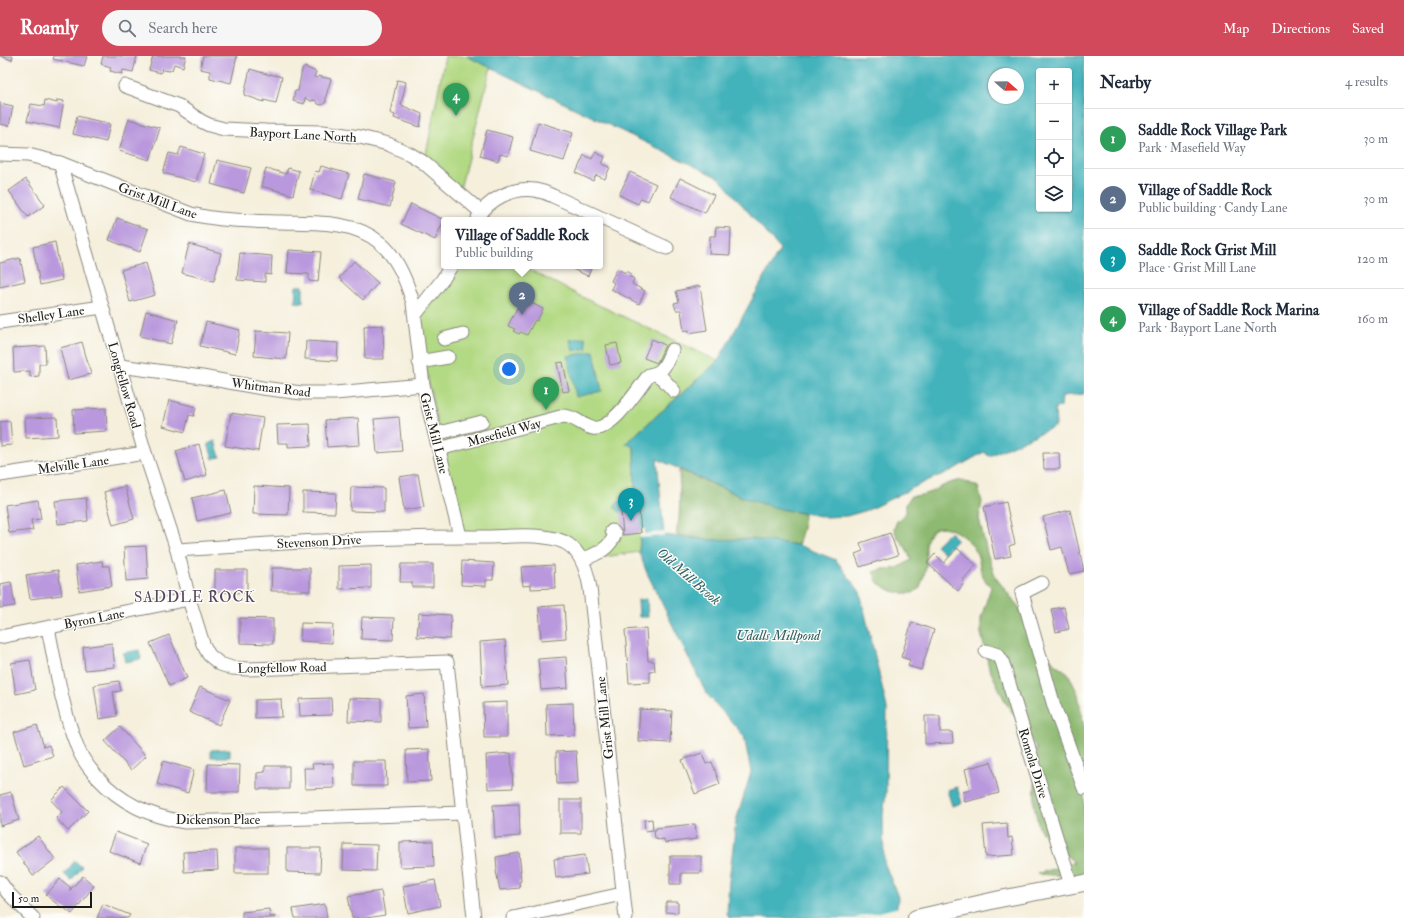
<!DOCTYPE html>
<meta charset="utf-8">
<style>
body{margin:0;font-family:"IM FELL Double Pica",serif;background:#f6f6f7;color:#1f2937}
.controls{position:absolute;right:12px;top:12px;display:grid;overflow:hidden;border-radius:4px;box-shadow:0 1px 3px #0004}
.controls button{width:36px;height:36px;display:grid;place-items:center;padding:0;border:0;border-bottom:1px solid #e0e1e3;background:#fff;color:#1f2937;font:20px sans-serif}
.compass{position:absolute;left:988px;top:12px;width:36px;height:36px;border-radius:50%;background:#fff;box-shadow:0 1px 3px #0004;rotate:110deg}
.scale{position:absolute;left:12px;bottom:10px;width:80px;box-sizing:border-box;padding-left:4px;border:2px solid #1c1c1c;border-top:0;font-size:11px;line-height:14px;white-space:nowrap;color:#1c1c1c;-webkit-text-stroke:3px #fdfcf7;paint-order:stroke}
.you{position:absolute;left:509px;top:313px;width:14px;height:14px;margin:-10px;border:3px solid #fff;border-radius:50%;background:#1a73e8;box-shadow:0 0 0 6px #1a73e833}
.badge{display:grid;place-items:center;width:26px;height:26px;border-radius:50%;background:#d1495b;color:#fff;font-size:13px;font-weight:700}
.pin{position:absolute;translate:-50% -33px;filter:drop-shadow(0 1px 2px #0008)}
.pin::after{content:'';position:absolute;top:21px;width:14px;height:12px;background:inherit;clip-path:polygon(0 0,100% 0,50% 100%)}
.popup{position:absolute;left:441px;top:161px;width:162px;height:52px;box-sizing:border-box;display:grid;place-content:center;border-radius:4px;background:#fff;filter:drop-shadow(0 1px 3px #0005);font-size:13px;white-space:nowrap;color:#747a83}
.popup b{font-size:15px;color:#1f2937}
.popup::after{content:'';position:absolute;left:50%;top:100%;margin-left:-8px;border:8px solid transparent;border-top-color:#fff}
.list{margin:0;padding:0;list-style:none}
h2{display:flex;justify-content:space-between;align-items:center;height:52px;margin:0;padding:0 16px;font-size:17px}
h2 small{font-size:13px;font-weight:400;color:#747a83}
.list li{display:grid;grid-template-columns:26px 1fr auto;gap:12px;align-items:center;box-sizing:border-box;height:60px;padding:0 16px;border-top:1px solid #e0e1e3}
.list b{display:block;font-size:15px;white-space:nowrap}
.list p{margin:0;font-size:13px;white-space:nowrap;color:#747a83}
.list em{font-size:13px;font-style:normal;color:#747a83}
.icon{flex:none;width:22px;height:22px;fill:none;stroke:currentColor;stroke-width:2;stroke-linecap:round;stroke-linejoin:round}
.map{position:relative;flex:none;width:1084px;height:862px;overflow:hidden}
header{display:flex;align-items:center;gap:24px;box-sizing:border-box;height:56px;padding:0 20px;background:#d1495b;color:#fff}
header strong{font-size:19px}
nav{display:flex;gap:22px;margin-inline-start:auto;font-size:14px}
.search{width:280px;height:36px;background:#f6f6f7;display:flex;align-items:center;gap:10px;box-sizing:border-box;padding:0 14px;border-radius:22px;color:#747a83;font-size:15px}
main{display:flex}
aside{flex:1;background:#fff}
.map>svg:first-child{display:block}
.green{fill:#b2d983;stroke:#677a50}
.forest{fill:#8db971;stroke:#546a46}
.water{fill:#43b2bb;stroke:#30676c;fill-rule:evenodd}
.pier{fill:#f5efdc}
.building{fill:#b998dd}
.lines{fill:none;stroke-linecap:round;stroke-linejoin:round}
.minor-casing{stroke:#88867c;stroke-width:15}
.major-casing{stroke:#88867c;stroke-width:18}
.minor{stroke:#fff;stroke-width:13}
.major{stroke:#fff;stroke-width:16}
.labels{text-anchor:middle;stroke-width:3;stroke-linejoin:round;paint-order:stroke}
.street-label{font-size:13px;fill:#1c1c1c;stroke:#fdfcf7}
.water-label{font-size:14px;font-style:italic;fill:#2e6064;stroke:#fdfcf7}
.quarter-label{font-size:15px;letter-spacing:1px;fill:#534760;stroke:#fdfcf7}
</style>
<header>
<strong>Roamly</strong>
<div class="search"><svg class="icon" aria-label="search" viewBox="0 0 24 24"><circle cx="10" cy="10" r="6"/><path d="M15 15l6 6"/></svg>Search here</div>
<nav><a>Map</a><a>Directions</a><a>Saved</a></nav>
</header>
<main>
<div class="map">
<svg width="1084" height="862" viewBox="0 0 1084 862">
<rect width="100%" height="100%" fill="#fdfcf7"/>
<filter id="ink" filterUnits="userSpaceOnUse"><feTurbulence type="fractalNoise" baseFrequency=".025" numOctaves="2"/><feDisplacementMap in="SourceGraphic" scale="8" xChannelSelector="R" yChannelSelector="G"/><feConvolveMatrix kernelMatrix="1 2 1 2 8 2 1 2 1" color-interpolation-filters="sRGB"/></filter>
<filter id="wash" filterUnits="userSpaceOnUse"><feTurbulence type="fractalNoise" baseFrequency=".012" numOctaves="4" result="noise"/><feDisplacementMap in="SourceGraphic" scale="16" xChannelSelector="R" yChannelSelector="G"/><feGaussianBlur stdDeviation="0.9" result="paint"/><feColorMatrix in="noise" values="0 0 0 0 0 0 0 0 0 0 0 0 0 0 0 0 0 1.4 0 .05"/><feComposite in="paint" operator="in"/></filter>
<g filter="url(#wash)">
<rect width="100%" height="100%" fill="#f5efdc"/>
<!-- green -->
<g class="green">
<path d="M445,0H466L491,11L459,137L424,109Z"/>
<path d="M451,210H522L590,245L718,305L626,387L634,391L635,436L631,440L615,448L621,456L645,473V478L640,482L639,496L582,504L565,487L460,480L415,259Z"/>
</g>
<!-- forest -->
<g class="forest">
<path d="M679,414L747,443L804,458L803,472L798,489L753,483L709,484L677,479C676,473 678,469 679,463C680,447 680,431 679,414Z"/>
<path d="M963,424L978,431L982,446L979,462L987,497L996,522L1018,550L1043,591L1054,607L1068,617L1078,638L1084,673V821L1037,818L1074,806L1052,788L1039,772L1034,749L1037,693L1006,647L989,612L981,577V562L991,531C988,528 985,525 983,521C979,512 980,501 974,492C965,479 938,459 928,481C924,490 927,501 926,511C925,518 922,525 920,532L913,537H901L892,535L878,527L873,516L884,513L898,512L911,504L906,492L897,481L894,473L897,465L906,457V448L911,440C927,440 934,434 947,428C952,426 958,425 963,424Z"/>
</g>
<!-- water -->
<g class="water">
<path d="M466,0H1084V338L1062,340L1061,351L1055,352L1056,370L989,400L984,396L949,416L929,424L868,454L847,460L826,461L780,453L747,443L657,403L664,479L709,484L753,483L798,489L836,504L860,536L887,652L886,737L883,759L884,806L898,841L896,862H729L727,858L729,825L736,765L751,716L744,680L706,637L647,517L639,496L640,482L645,477V473H641L615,452V448L631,440L635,436L634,391L626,387L718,305L780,193L719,122ZM1039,15H1069V153H1039ZM994,18H1018V42H994Z"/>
<path d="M296,230H303V247L295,246Z"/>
<path d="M585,281L587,292L573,295L570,284Z"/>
<path d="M594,295L602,335L576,341L568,300Z"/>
<path d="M215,385L220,401L213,403L208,388Z"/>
<path d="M950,476L957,484L944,497L936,489Z"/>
<path d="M647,543L648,561H639L638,544Z"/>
<path d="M139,594L141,603L125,606L123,597Z"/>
<path d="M230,693V701H211V694Z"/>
<path d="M957,731L962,747L952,750L947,734Z"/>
<path d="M75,805L82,811L71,825L64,818Z"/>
</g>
<!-- pier -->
<g class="pier">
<path d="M641,473H645V478L665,476V479L640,482V479L643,477V475H641Z"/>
<path d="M900,851L898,862H855Z"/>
</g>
<g id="blocks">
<!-- building -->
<g class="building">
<path d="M0,0H13L12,4Z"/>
<path d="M54,0H87L84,10L53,3Z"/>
<path d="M103,0H137L133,16L123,14L122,18L110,15L111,11L101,8Z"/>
<path d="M153,0H186L183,11L174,8L172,14H170V15L163,14L162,12L161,17L149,14Z"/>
<path d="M203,0H237L231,27L210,22V15L200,13Z"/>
<path d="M305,11L316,16L314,21L318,22V20L331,23L326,40V46L322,49L318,48L315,44L310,45L305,42L304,48L293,45L295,35H298L302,14Z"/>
<path d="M250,13L270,19V18L282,21L276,47L264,44V46L244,39Z"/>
<path d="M397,24L406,26L401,49L422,58L420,71L394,62L395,59L390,57Z"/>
<path d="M45,44L57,47V44L64,45L59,72L27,65L31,48L44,50Z"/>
<path d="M0,47L13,50L9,70L0,68Z"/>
<path d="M77,60L110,68L106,86L73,78Z"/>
<path d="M129,63L160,72L150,104L119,95Z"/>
<path d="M538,66L573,77L564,105L530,95Z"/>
<path d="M487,74L513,81L508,100L500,98L498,105L480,100Z"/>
<path d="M181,91L204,98L196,126L163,117L169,97L178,99Z"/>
<path d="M595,96L605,101L602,108L610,111L605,123L596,119L593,125L576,117L584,99L592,103Z"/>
<path d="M217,104L251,112L244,137L211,128Z"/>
<path d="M321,110L349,118L342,143L310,134L315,115L319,116Z"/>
<path d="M266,112L286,118L288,112L299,115L293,139L261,130Z"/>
<path d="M630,116L656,128L648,145L641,142L638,148L619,139Z"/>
<path d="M364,118L396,126L390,151L358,143Z"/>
<path d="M680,122L714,139L705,157L671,141Z"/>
<path d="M26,123L45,149L28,161L9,135Z"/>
<path d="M411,148L444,164L435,184L401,168Z"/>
<path d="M117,162L148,173L140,196L109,184Z"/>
<path d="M716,171L731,172L730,199L709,198L710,180H715Z"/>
<path d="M55,186L62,224L40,229L33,191Z"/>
<path d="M189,188L221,197L214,225L182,217Z"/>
<path d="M289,194L321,196L318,226L309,225V218L287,217Z"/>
<path d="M240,197L272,200L271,219L265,218V226L237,224Z"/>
<path d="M20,202L25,225L0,231V207Z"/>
<path d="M354,205L378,227L363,244L339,222Z"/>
<path d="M146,207L155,239L130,246L121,214Z"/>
<path d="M566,210H592L588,220Z"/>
<path d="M617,213L626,217V215L631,218L629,220L634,223L632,228L645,235L639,248L611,233L614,227L611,225Z"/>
<path d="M700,230L707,274L689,277V274L684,275L681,254H676L674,247L679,246L676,235Z"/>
<path d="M522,242L543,253L537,265L535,264L527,279L521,276L519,278L513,275L515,273L508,270Z"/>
<path d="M146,255L178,264L171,288L140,280Z"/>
<path d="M206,266L240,274L235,298L200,290Z"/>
<path d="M383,269L384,303H365L364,270Z"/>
<path d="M256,275L288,277L286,303L254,300Z"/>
<path d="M652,283L665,289L657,307L644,302Z"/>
<path d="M306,285L338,287L337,305L305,303Z"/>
<path d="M82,286L91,318L68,324L60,292Z"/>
<path d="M617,287L621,307L610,309L606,289Z"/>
<path d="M45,290L46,308H39V320L30,321V315L14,316L13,292Z"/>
<path d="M563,306L569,335L563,336L557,307Z"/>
<path d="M169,344L196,351L194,360L189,359L185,376L163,370Z"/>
<path d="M106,352L107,375L74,377L73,354Z"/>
<path d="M231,357L263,362L258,395L225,390Z"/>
<path d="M57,361L58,380L26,382L25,362Z"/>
<path d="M399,361L402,395L377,397L374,363Z"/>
<path d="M358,362L360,389L327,391L325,364Z"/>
<path d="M10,365L12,389L0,390V366Z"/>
<path d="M310,368L311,390L288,391V387H278L277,369Z"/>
<path d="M199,388L207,419L185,426L176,395Z"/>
<path d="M1043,397H1059L1060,413H1044Z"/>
<path d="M418,418L424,451L404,454L399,421Z"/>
<path d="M125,430L134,463L113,469L104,436Z"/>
<path d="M254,430L289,432L288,459L253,458Z"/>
<path d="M351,431L384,432V456L350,455Z"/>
<path d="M226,434L231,457L197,465L192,442Z"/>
<path d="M303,436L336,437L335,457L303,456Z"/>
<path d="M86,442L88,465L58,468L55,445Z"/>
<path d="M38,444L41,463L31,464L33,474L9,477L5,449Z"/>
<path d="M1006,446L1015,488L1009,490L1011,500L995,503L984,451Z"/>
<path d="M639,454L641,477L623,479L621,456Z"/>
<path d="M1070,454L1084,515L1069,518L1062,491L1051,494L1043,461Z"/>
<path d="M890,477L898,499L860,511L855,498L863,495L860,487Z"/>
<path d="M146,490L148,523L126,525L124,491Z"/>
<path d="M957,492L976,509L962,525L964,527L958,535L927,507L935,498L944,507Z"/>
<path d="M102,505L103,510H109L112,530L79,535L76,509Z"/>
<path d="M462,505L494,507L493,524H486V530L461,529Z"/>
<path d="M401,508H433V531H412V526H400Z"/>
<path d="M371,509V532L339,533V510Z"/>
<path d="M554,509L555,532L531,533V529L523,530L521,511Z"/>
<path d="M272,512H310V535H271Z"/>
<path d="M58,514L62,539L30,543L26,519Z"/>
<path d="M215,514H247V537L215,536Z"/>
<path d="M11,526L15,550L0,552V528Z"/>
<path d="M564,549L566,582L541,584L539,551Z"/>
<path d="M1064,551L1069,573L1056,576L1051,553Z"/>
<path d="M419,557L451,559L450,583L417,581Z"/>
<path d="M362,561L394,562L393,584L361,583Z"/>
<path d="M240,562L273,563V588L240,587Z"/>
<path d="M912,566L934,574L921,614L908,610L910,604L901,601Z"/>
<path d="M301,567L333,568L332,587L300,585Z"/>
<path d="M646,572L648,605H654L655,615L650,616V626L629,627L625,574Z"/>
<path d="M169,579L187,622L169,630L150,587Z"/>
<path d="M505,584L508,629L482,631L480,586Z"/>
<path d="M112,587L115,611L85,614L83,591Z"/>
<path d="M566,601L568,632L541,634L538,603Z"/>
<path d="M30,604L35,634L16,638L11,607Z"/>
<path d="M119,625L121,635L113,636L117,660L99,663L94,629Z"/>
<path d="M200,631L230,644L219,669L189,656Z"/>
<path d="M424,638L426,671L408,672L406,640Z"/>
<path d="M331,642L332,659L300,660L299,643Z"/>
<path d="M349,642L381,643V666L348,665Z"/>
<path d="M281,643L282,661L255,662V644Z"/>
<path d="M507,646V681H484L483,647Z"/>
<path d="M573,647L574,679L547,680L546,648Z"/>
<path d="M640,653L672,655L670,687L638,685Z"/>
<path d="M925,660H940V676H952L953,687L925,688Z"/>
<path d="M37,669L44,691L49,689L53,700L24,709L14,676Z"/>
<path d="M120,671L146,700L131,714L105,685Z"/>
<path d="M429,693L431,725L407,726L406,694Z"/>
<path d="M576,695L578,727L557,728L556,696Z"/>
<path d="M511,697L513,732L488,733L486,699Z"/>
<path d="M702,697L706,708L712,706L720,728L695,738L682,704Z"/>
<path d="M163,705L194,714L188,737L157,728Z"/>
<path d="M354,705H386L387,730H354Z"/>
<path d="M991,706L999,737L965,746L963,736L970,734L965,713Z"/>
<path d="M333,707L334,732L305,733L304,712H313L312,708Z"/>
<path d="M208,708L240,709L239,736H207Z"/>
<path d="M265,710H289V733H257V717L265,716Z"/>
<path d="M64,731L88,755L68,775L56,762L62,756L51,744Z"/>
<path d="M11,736L19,764L0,770V739Z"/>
<rect x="560" y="744" width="21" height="33"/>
<path d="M519,748L520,780L495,782L493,749Z"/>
<path d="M652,763L653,774L645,775L644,764Z"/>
<path d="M1007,767L1008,782L1012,781L1014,799L986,801L983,769Z"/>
<path d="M694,768H695L697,783L665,787L664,783L657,784V782H655L654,774H656V772Z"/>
<path d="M116,776L147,788L140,807L109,795Z"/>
<path d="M38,780L55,803L33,820L16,796Z"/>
<path d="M433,785L434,810L400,811V786Z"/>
<path d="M344,788L377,789L376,815L343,814Z"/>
<rect x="235" y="792" width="33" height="25"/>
<path d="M287,792H321L320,817L287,816Z"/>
<path d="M217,795L218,814L184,816L183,796Z"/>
<path d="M519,797L521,815H520L521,825L519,826L520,832L500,834L496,815L497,814L496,801Z"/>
<path d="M585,799L588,818L556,822L554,803Z"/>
<path d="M670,800H701V817H681V828H670Z"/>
<path d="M83,820L94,830L72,858L64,852L63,853L46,839L60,823L71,832L69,835Z"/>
<path d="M435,824L440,850L408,857L403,830Z"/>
<path d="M381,835L385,859L366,862H352L348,840Z"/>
<path d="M666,846H678V857L666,856Z"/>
<path d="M103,848L130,859L128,862H97Z"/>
<path d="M325,848L327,862H295L293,853Z"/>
<path d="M269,853L270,861L275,860L276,862H242V856Z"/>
</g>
</g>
</g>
<g filter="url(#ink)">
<use href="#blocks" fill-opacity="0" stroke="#88867c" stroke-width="1"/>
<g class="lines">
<!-- minor casing -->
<g class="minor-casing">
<g id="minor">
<path d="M125,30L179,50L201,65L209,69L224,73L266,75L323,76L360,81L388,88L410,98L423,106L481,156"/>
<path d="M0,98L28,99L60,107L191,158C221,165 252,165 282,166C315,167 352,164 379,186C397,200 407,226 413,247L423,329L460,480"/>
<path d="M60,107L145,397L177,494L189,543L203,588L209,599L220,608L232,612L248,613L447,606L474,862"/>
<path d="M478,162C488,143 513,131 535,134C541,135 547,137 553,140L667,192"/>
<path d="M415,259L443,223L451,210"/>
<path d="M0,266L102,251"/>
<path d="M444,283L463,278"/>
<path d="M419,306L448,301"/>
<path d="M120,310L202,321L262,332L302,337H335L423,329"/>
<path d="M656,318L663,323L674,335"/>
<path d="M435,378L482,366"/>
<path d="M439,393L564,360C576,361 582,370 593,372C612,375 638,333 649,319C664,317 666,307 672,294"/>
<path d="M0,419L145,397"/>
<path d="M177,494C279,487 381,480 483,481C507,481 541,476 564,486C581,494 587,514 590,532L626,862"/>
<path d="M582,504C596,498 610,493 615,478L612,475"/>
<path d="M1042,527L1022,537L1054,650L1084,732"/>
<path d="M48,572C56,611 62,653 77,690C81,702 89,712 97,721C121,747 150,761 185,766L463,757"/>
<path d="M0,581L189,543"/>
<path d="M986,595L998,599L1002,605L1071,829"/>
<path d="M0,826L8,837L33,862"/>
<path d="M513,862L622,838"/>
</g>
</g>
<!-- major casing -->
<g class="major-casing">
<path id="major" d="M916,862L1000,843L1084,827"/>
</g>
<!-- minor -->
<use href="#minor" class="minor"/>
<!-- major -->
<use href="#major" class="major"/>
</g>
</g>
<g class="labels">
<!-- street labels -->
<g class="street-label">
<text transform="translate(303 78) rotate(3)" y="5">Bayport Lane North</text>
<text transform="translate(158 144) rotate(20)" y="5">Grist Mill Lane</text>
<text transform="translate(51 258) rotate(-8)" y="5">Shelley Lane</text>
<text transform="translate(125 329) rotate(74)" y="5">Longfellow Road</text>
<text transform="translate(271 331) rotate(7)" y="5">Whitman Road</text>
<text transform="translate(504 376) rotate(-15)" y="5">Masefield Way</text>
<text transform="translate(435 377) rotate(76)" y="5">Grist Mill Lane</text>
<text transform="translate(73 408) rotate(-8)" y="5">Melville Lane</text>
<text transform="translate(319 485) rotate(-3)" y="5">Stevenson Drive</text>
<text transform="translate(94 562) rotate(-11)" y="5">Byron Lane</text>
<text transform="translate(282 611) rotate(-1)" y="5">Longfellow Road</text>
<text transform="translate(604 662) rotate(-96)" y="5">Grist Mill Lane</text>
<text transform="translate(1034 707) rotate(73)" y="5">Romola Drive</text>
<text x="218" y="768">Dickenson Place</text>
</g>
<!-- water labels -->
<g class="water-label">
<text transform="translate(689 520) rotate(41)" y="5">Old Mill Brook</text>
<text x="778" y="584">Udalls Millpond</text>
</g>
<!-- quarter labels -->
<g class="quarter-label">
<text x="195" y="546">SADDLE ROCK</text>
</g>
</g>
</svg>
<div class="controls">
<button>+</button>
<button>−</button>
<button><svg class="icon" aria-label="locate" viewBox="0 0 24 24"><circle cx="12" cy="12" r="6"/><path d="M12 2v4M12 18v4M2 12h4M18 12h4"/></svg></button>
<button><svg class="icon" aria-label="layers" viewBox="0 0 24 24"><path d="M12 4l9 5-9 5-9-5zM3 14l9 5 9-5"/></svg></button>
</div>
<svg class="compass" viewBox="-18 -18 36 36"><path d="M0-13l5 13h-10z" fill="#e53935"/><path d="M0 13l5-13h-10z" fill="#747a83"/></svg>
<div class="scale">50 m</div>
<div class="you"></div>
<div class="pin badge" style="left:546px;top:354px;background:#2e9e5b">1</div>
<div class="pin badge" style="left:522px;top:259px;background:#5c6f8a">2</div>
<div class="popup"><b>Village of Saddle Rock</b>Public building</div>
<div class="pin badge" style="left:631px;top:465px;background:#0f9aa8">3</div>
<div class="pin badge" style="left:456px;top:60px;background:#2e9e5b">4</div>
</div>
<aside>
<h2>Nearby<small>4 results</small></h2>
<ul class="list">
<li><span class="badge" style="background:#2e9e5b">1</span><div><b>Saddle Rock Village Park</b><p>Park · Masefield Way</p></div><em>30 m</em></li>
<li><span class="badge" style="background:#5c6f8a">2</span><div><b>Village of Saddle Rock</b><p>Public building · Candy Lane</p></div><em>30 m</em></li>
<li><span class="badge" style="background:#0f9aa8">3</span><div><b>Saddle Rock Grist Mill</b><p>Place · Grist Mill Lane</p></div><em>120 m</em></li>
<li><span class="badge" style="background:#2e9e5b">4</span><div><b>Village of Saddle Rock Marina</b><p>Park · Bayport Lane North</p></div><em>160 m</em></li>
</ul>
</aside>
</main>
